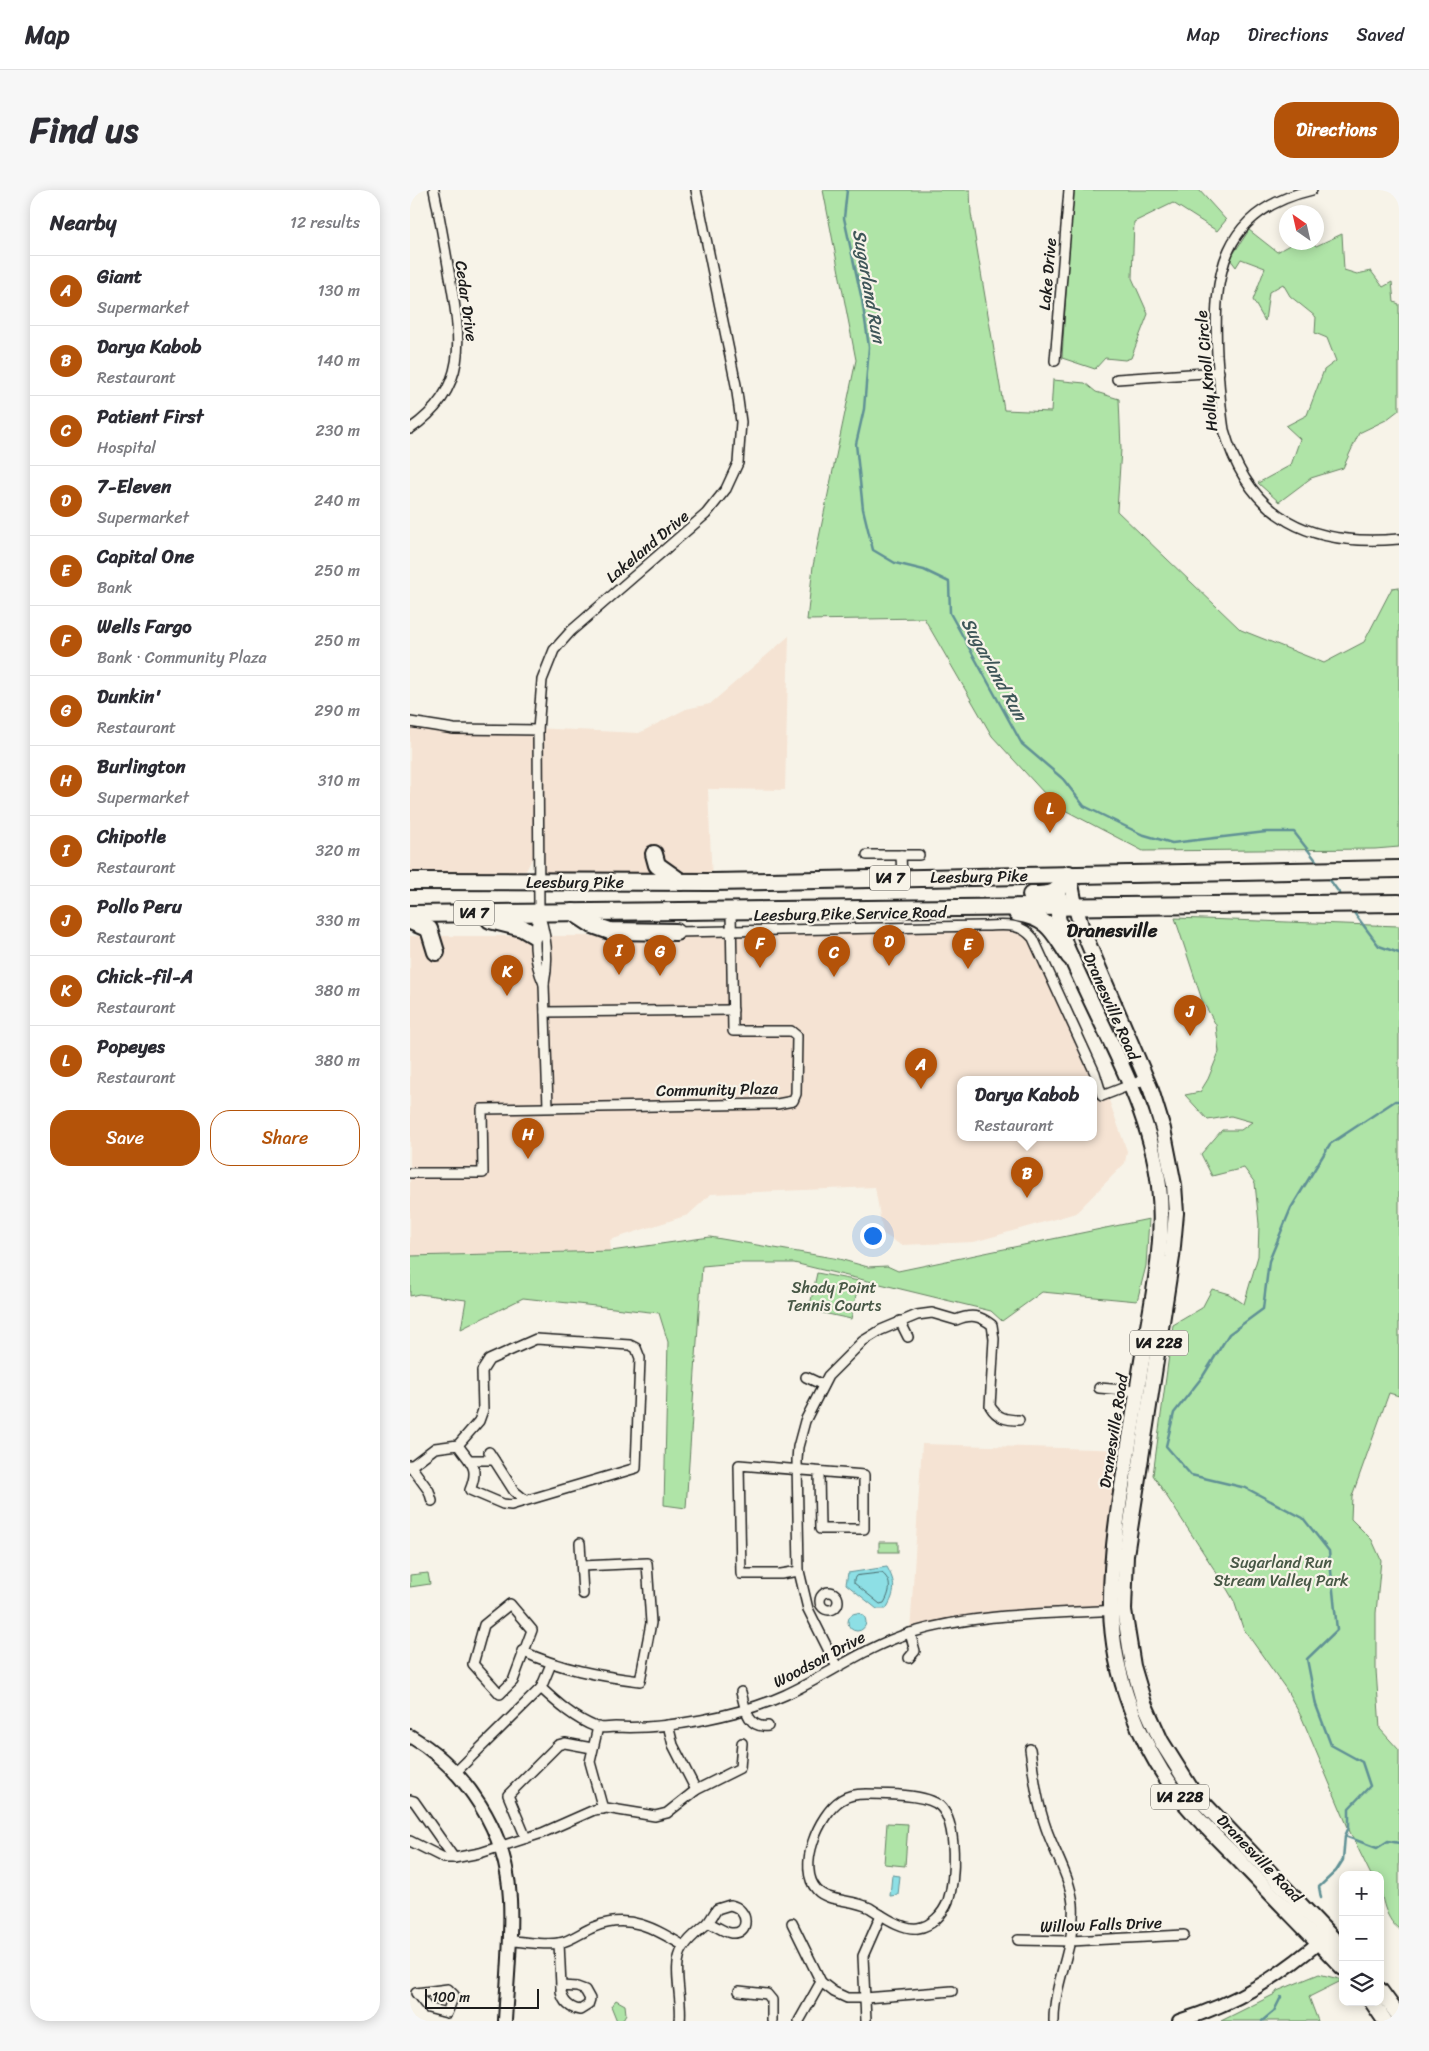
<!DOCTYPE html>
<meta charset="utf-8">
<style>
body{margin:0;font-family:Sriracha,sans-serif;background:#f7f7f7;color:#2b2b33}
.controls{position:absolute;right:15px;bottom:15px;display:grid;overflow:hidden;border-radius:10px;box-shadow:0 2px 12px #0003}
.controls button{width:45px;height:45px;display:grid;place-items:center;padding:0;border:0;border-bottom:1px solid #e1e1e2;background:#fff;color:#2b2b33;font:25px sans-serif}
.compass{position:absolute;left:869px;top:15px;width:45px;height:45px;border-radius:50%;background:#fff;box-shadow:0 2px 12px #0003;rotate:326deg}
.scale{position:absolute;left:15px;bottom:12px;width:114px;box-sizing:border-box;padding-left:5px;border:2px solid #1c1c1c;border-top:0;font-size:14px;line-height:18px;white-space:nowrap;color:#1c1c1c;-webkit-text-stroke:4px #f7f3e8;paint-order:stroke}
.you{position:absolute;left:462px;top:1045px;width:18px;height:18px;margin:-12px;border:4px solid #fff;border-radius:50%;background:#1a73e8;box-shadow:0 0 0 8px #1a73e833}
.badge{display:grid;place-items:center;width:32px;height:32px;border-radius:50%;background:#b45309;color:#fff;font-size:16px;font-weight:700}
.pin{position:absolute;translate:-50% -41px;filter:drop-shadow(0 1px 2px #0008)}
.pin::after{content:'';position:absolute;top:26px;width:18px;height:15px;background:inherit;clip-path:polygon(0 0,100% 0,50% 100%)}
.popup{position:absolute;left:547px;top:886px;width:140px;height:65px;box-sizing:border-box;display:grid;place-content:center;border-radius:10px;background:#fff;filter:drop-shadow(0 1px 4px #0005);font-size:16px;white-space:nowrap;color:#7c7c81}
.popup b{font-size:19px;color:#2b2b33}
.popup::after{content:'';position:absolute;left:50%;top:100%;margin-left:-10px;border:10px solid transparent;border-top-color:#fff}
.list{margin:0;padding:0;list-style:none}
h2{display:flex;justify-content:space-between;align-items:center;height:65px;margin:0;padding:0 20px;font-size:21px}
h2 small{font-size:16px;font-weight:400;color:#7c7c81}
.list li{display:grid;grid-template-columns:32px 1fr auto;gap:15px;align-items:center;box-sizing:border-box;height:70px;padding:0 20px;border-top:1px solid #e1e1e2}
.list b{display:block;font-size:19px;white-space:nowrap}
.list p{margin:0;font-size:16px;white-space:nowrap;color:#7c7c81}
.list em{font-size:16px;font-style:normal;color:#7c7c81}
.actions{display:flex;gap:10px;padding:15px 20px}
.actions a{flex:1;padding:11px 0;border:1px solid #b45309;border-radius:20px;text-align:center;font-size:18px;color:#b45309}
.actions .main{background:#b45309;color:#fff}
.icon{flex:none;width:28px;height:28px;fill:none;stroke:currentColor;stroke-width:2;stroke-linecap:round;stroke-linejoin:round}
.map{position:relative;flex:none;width:989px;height:1831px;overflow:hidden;border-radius:20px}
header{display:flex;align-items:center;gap:30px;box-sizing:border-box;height:70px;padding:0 25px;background:#fff;border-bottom:1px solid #e1e1e2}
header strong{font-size:24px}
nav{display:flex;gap:28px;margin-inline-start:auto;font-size:18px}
.intro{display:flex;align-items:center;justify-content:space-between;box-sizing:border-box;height:120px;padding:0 30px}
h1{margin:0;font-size:35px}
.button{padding:12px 22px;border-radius:20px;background:#b45309;color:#fff;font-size:18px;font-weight:700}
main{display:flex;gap:30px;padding:0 30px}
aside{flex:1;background:#fff;border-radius:20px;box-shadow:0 2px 12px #0003}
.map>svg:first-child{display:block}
.built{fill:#f5e3d3;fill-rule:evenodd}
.green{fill:#afe4a7;stroke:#668062}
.water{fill:#8ddfe5;stroke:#609195}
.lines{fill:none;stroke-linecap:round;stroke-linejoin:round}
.shore{stroke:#496a6c;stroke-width:1}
.stream{stroke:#609195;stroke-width:2.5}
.street-casing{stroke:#1c1c1c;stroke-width:12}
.secondary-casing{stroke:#1c1c1c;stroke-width:16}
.primary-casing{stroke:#1c1c1c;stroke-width:18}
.highway-casing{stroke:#1c1c1c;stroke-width:20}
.street{stroke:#f7f3e8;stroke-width:9}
.secondary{stroke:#f7f3e8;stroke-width:12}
.primary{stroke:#f7f3e8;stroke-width:14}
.highway{stroke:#f7f3e8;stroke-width:16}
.labels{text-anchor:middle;stroke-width:4.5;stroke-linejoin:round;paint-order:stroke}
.shield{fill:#f7f3e8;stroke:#5e5c59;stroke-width:1}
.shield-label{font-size:15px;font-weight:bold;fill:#1c1c1c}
.street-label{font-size:16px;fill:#1c1c1c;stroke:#f7f3e8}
.park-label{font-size:16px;fill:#485846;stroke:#f7f3e8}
.water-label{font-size:18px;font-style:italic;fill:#3e5658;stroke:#f7f3e8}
.quarter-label{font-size:19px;font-weight:bold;fill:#1c1c1c;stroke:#f7f3e8}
</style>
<header>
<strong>Map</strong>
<nav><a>Map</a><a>Directions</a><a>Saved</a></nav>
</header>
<div class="intro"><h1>Find us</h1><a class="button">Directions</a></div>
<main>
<aside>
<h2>Nearby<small>12 results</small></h2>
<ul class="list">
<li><span class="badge">A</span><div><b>Giant</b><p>Supermarket</p></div><em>130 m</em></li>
<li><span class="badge">B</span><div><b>Darya Kabob</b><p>Restaurant</p></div><em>140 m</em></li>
<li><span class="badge">C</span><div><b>Patient First</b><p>Hospital</p></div><em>230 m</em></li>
<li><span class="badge">D</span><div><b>7-Eleven</b><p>Supermarket</p></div><em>240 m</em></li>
<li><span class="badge">E</span><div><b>Capital One</b><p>Bank</p></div><em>250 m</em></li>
<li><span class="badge">F</span><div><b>Wells Fargo</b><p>Bank · Community Plaza</p></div><em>250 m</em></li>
<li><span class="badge">G</span><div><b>Dunkin'</b><p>Restaurant</p></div><em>290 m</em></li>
<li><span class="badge">H</span><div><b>Burlington</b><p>Supermarket</p></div><em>310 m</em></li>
<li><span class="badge">I</span><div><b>Chipotle</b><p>Restaurant</p></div><em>320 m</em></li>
<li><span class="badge">J</span><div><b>Pollo Peru</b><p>Restaurant</p></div><em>330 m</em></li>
<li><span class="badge">K</span><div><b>Chick-fil-A</b><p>Restaurant</p></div><em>380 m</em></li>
<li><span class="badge">L</span><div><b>Popeyes</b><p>Restaurant</p></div><em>380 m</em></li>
</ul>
<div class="actions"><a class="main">Save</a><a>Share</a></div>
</aside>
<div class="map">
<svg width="989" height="1831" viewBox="0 0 989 1831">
<rect width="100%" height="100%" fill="#f7f3e8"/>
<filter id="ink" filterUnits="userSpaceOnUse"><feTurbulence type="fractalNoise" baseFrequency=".02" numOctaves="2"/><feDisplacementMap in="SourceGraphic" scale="10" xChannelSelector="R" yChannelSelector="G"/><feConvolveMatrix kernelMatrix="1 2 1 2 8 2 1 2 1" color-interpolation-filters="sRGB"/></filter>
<g filter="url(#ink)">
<!-- built -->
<g class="built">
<path d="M379,446L375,600L298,599L302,692L128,693L127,659L116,681L0,691V532L229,543L276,519L300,514Z"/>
<path d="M604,739L631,752L681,860L717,961L715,973L666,1023L564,1052L491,1055L473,1044L465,997L301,1004L278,1025L200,1050L201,1061L0,1066V746H210ZM551,889H683V947H551Z"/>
<path d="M512,1254L719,1260L701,1420L616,1424L500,1443Z"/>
</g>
<!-- green -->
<g class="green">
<path d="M413,0H560L561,23L594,220L641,222L643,190L675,193L686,202L709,209L711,259L707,321L831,440L914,473L954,452L982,398L989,397V657L965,659L733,661L645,615L582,546L514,428L397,430L403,376L446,170Z"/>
<path d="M662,0H789L816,30L807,41L763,13L724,32L722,88L738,124L721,168L715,170L695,168L685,179L652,168Z"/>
<path d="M839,40L867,62L883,53H903L906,56L932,44L934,80L947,84L961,81L973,97L982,92L984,112L989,114V220L976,230L949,243L933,278L901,288L869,312L848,293L881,275L890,249L876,236L897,225L914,180L926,171L917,148L905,143L906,127L880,106L873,94L859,102L855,131L843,110L855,78L831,69L826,77L820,69Z"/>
<path d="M765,728L989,736V1206L979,1203L942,1306L941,1329L962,1350L971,1370L966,1423V1480L970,1539L989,1560V1739C974,1728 970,1702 970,1685H961L940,1642L892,1528L876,1499L833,1438L824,1411L817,1399L743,1285L763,1135L792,1118L802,1099L819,1104L834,1114L848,1066L849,1034L845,993L834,978L802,986L791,964L812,940H831L842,932L821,926L798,930L775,905L790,902L798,889L809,862L806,835L792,810Z"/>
<path d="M739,1029L736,1076L727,1111L632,1102L592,1131L581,1121L384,1073H326L292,1076L276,1318L254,1315L258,1152L249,1123L113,1108L51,1139L56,1110L9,1104L0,1106V1066L201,1061L300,1047L429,1069L458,1077L477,1076L488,1081Z"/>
<path d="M407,1083L449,1091L441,1129L399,1120Z"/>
<rect x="469" y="1352" width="19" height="10"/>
<path d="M18,1383L20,1394L0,1397V1385Z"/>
<path d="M477,1633L498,1634L495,1676L474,1674Z"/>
<path d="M909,1784L933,1790L899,1807L908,1831H811L865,1804L867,1801Z"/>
<path d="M206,1810L215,1815L216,1824L212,1831H207L201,1816Z"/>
</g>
<!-- water -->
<g class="water">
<path d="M477,1377C486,1393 486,1403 476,1419H467L436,1394L438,1383Z"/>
<circle cx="447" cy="1432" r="9"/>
<path d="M482,1685L490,1686L488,1705L480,1706Z"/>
</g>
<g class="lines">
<!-- shore -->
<path class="shore" d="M472,1383C483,1391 480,1403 474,1413L470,1414L444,1393V1389L446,1386Z"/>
<!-- stream -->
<g class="stream">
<path d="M437,0L434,28L452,110L459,157L454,219L446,254L453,319L463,360L485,373L514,380L539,392L540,423L612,554L653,589L674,616L731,644L762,653L856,642H884L908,673"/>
<path d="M917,686L933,708"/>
<path d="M942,720L969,756L989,763"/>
<path d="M935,1646L967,1658L978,1651L989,1653"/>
<path d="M911,1708L909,1697L926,1681L933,1670L935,1646L939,1637V1618L960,1596L952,1572L921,1555L906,1515L897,1469L927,1440L919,1361L893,1328L836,1298L781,1285L756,1256L764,1223L793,1186L819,1144L853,1119L859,1071L881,1018L920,954L985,911H989"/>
<path d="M852,1831L864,1821L871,1807"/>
</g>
<!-- street casing -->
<g class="street-casing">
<g id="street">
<path d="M902,0C811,21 803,84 807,165C809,190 810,215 814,240C840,330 901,357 989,349"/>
<path d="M645,171L659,0"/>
<path d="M707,189L809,182"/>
<path d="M0,239C59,199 51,149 40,87C35,58 30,29 24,0"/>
<path d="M0,532L44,539L128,540"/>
<path d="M457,665H509"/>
<path d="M491,665L492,688"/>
<path d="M129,724C137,747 139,769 134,794L138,917"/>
<path d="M266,742L571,736C592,736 609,731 623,748L685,883L692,906L736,889"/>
<path d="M134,794C123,770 123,748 129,722L128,540L132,490L144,460L161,441L296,324L316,299L328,273L331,232L326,195L286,0"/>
<path d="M135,822L323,820"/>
<path d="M0,983H73L72,919L367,914L383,911L386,904L387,846L381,841H323L321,722"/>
<path d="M490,1131L498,1147"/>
<path d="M396,1187L413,1195"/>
<path d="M689,1198L727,1201"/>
<path d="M79,1262L104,1301L115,1310"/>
<path d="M61,1270H84"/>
<path d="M0,1275L19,1301L22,1311"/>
<path d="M0,1277L25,1258L48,1255L69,1231L73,1220L72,1181L79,1170L126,1149L220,1155L226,1158L230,1168L226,1278L101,1315L93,1314L60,1300C70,1276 60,1273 48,1255"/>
<path d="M170,1353L173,1404"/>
<path d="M389,1381L371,1384H331L329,1275L454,1285V1339H410L409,1283"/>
<circle cx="419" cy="1411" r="9"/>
<path d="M100,1414L122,1440L103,1491L90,1504L63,1474L74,1435Z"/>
<path d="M112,1461C150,1479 189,1486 230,1491L241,1433L237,1373L172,1376"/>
<path d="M499,1468L505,1461L500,1443"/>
<path d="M427,1477L398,1419L389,1381L387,1270L388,1257L395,1231L418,1186L453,1151L471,1140L507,1125L522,1123L546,1130C561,1124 569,1125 582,1135L584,1149L580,1216C587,1228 596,1230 609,1230"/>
<path d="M131,1498C147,1513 165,1529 186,1537C191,1539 199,1537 205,1537C255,1540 329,1526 375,1505C417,1486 455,1457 500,1443C566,1423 638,1424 706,1420"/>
<path d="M331,1502C335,1518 338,1539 358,1536"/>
<path d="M258,1535L263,1555L286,1600"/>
<path d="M188,1537L180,1572L193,1619"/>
<path d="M620,1559C624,1586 627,1613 636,1638C645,1664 660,1687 663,1714C666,1755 644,1790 644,1831"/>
<path d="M46,1582L131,1498L141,1474"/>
<path d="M456,1604C474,1604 517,1604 530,1616C548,1633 545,1690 538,1711C533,1724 522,1736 508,1738C492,1740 473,1726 460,1718C443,1709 418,1712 407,1700C386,1678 409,1624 431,1610C438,1605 448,1604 456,1604Z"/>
<path d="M0,1610L4,1611L44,1668"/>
<path d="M116,1648L98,1605L148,1555L155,1553L182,1558"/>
<path d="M0,1651L34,1668H44L70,1663L132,1643L184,1620L196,1618L245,1626L257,1623L286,1600L330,1578L332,1553"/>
<path d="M320,1715C340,1719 340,1745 321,1743C313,1742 306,1735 298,1733L307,1719Z"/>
<path d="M382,1733L411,1792L424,1802L437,1808H455L542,1801"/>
<path d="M608,1750L661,1751L774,1745"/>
<path d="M99,1751C114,1751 134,1756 149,1753C161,1751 173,1741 184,1737C219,1723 244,1738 274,1756"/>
<path d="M149,1753L151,1796"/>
<path d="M151,1796L167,1797L175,1800L180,1809L178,1815L170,1820C157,1818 150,1808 151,1796Z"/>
<path d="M38,1799L44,1805L37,1823L18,1818L6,1803Z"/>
<path d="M329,1801L357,1804L362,1810V1831"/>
<path d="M270,1831C273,1808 261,1776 273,1758C279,1748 290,1740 298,1733"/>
<path d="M389,1831L411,1792"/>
<path d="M456,1831L453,1766L471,1725"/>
</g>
</g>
<!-- secondary casing -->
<g class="secondary-casing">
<g id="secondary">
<path d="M0,1546C57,1580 97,1642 100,1709C102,1749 97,1791 95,1831"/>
<path d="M769,1831C827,1813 869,1787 915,1747"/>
</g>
</g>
<!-- primary casing -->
<g class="primary-casing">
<g id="primary">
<path d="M659,684L665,715L672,739L741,900L753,939L764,995L766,1023L762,1067L716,1365L714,1420L723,1476L734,1513L751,1551L783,1602L933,1759"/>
<path d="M650,708L648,727L655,753C687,833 739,909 749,996C757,1065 736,1134 727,1203C717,1274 700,1345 701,1417C702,1485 730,1557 772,1610C789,1631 808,1649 827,1668C862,1705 898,1741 933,1778"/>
<path d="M970,1800L989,1826"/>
<path d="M962,1812L975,1831"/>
</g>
</g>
<!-- highway casing -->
<g class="highway-casing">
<g id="highway">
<path d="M244,664L247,675L271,692"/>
<path d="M0,691L302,692L989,679"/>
<path d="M621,705C644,705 647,704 659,684"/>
<path d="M163,722L183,735L200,741L266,742"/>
<path d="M607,723C640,728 643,742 660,767"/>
<path d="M0,724L989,713"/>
<path d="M80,730L112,738L124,745"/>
<path d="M0,731L19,739L26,762"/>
</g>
</g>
<!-- street -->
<use href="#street" class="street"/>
<!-- secondary -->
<use href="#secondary" class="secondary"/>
<!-- primary -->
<use href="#primary" class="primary"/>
<!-- highway -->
<use href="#highway" class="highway"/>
</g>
</g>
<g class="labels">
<!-- shield labels -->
<g class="shield">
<rect x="460" y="675.5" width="40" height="25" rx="4"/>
<rect x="44" y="710.5" width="40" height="25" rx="4"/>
<rect x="720" y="1140.5" width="58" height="25" rx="4"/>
<rect x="741" y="1594.5" width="58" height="25" rx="4"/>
</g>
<g class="shield-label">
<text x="480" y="693">VA 7</text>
<text x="64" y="728">VA 7</text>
<text x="749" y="1158">VA 228</text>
<text x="770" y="1612">VA 228</text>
</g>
<!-- street labels -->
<g class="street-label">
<text transform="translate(637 84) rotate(-85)" y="6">Lake Drive</text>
<text transform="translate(57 111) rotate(82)" y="6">Cedar Drive</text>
<text transform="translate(796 181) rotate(-95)" y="6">Holly Knoll Circle</text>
<text transform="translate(237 356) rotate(-40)" y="6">Lakeland Drive</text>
<text transform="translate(569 686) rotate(-1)" y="6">Leesburg Pike</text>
<text x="165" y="698">Leesburg Pike</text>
<text transform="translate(440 723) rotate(-1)" y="6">Leesburg Pike Service Road</text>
<text transform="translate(702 816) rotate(66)" y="6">Dranesville Road</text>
<text transform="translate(307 899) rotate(-1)" y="6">Community Plaza</text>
<text transform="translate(703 1241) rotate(-81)" y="6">Dranesville Road</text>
<text transform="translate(409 1469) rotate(-28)" y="6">Woodson Drive</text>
<text transform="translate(850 1668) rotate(46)" y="6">Dranesville Road</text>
<text transform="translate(691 1734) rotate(-2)" y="6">Willow Falls Drive</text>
</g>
<!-- park labels -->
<g class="park-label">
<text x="424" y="1103">Shady Point<tspan x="424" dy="18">Tennis Courts</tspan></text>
<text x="871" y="1378">Sugarland Run<tspan x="871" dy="18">Stream Valley Park</tspan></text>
</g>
<!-- water labels -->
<g class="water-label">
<text transform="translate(459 96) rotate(80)" y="6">Sugarland Run</text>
<text transform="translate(584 479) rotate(61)" y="6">Sugarland Run</text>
</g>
<!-- quarter labels -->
<g class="quarter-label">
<text x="702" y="747">Dranesville</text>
</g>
</g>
</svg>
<div class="controls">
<button>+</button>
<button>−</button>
<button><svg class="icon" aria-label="layers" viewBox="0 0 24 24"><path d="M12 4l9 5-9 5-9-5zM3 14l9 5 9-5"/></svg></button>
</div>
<svg class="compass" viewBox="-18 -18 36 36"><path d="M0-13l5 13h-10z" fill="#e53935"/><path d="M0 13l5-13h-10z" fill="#7c7c81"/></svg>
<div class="scale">100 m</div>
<div class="you"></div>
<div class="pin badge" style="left:511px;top:899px">A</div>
<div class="pin badge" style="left:617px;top:1008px">B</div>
<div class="popup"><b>Darya Kabob</b>Restaurant</div>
<div class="pin badge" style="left:424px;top:787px">C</div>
<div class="pin badge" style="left:479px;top:776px">D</div>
<div class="pin badge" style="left:558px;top:779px">E</div>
<div class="pin badge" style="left:350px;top:778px">F</div>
<div class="pin badge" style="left:250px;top:786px">G</div>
<div class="pin badge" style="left:118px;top:969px">H</div>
<div class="pin badge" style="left:209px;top:785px">I</div>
<div class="pin badge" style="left:780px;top:846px">J</div>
<div class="pin badge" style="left:97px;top:806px">K</div>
<div class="pin badge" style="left:640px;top:643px">L</div>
</div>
</main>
